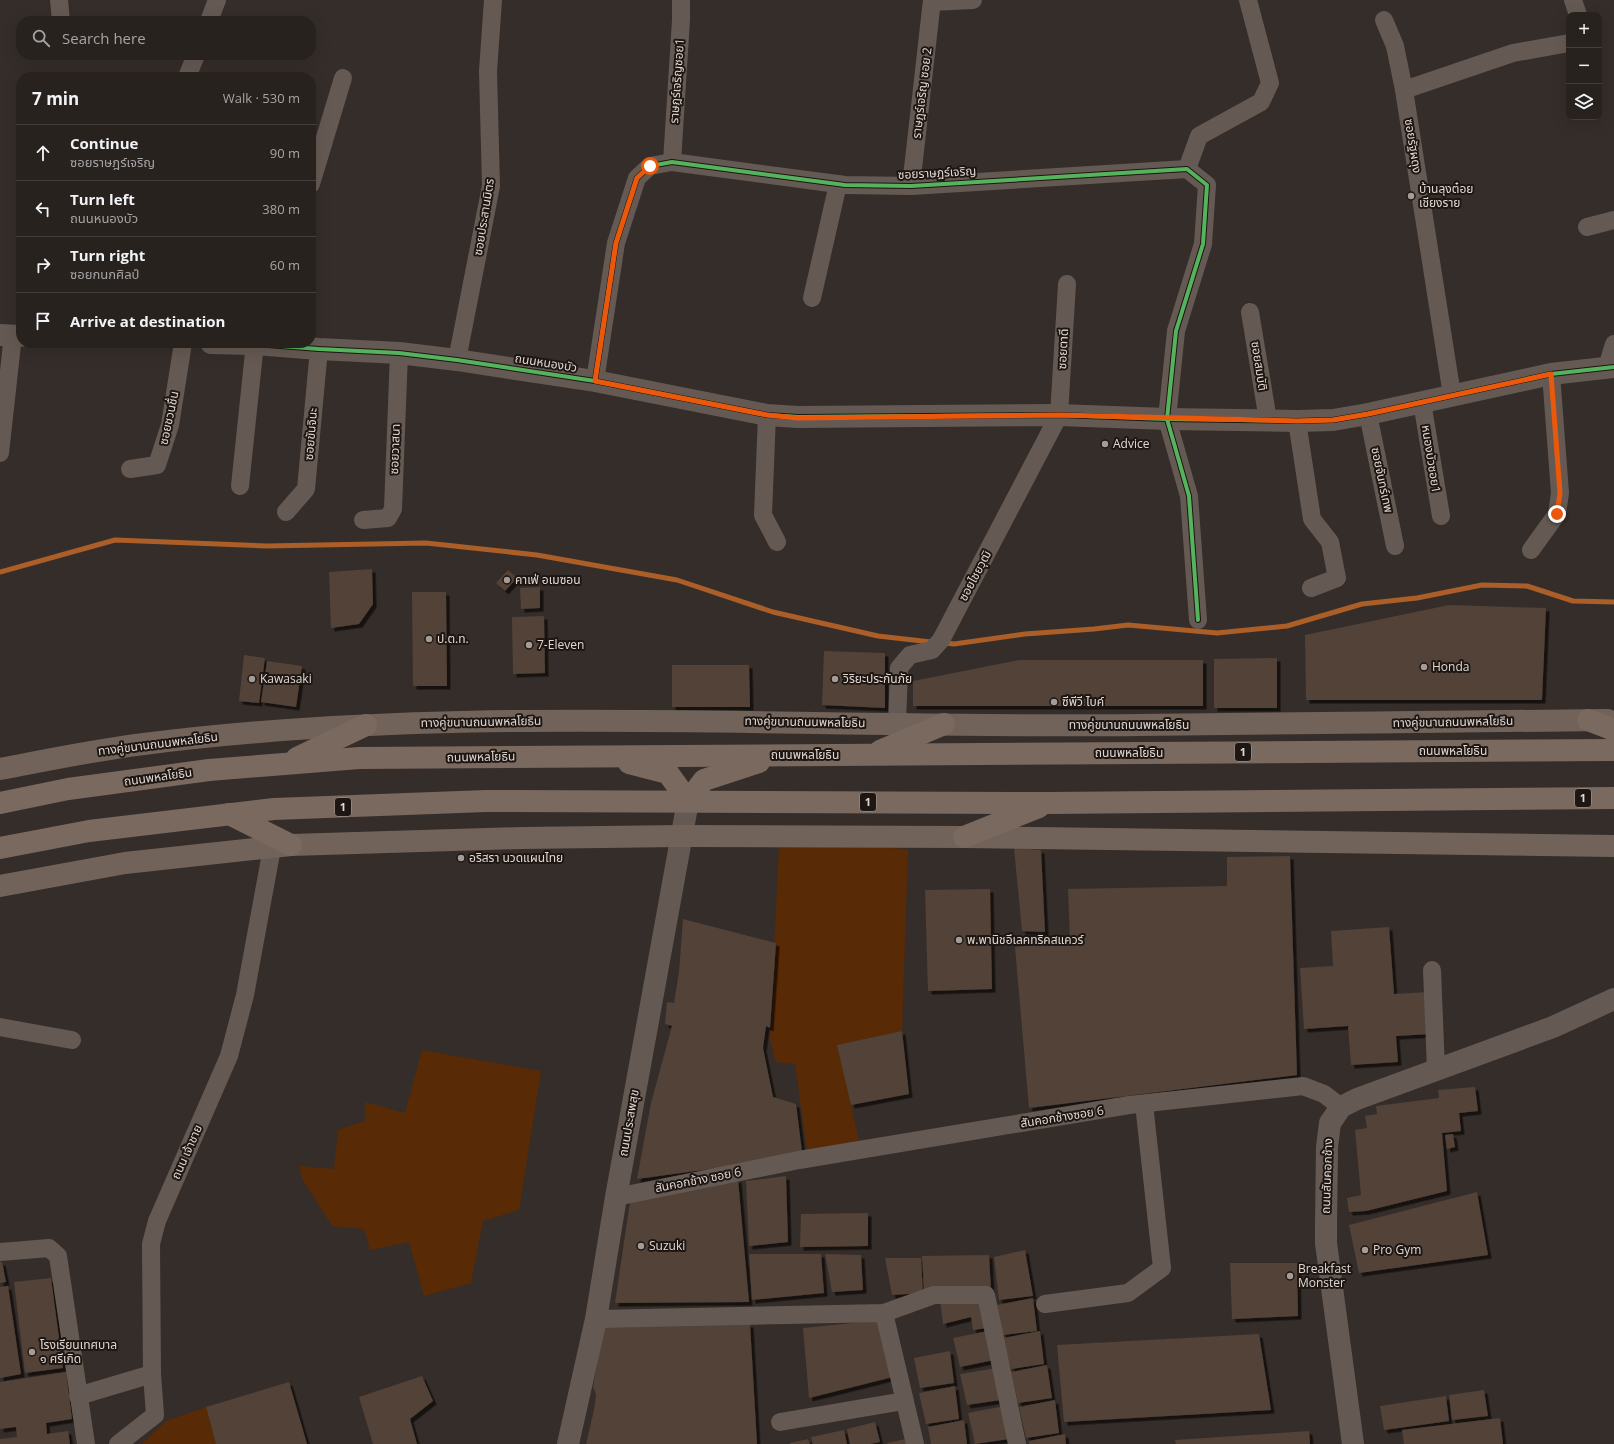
<!DOCTYPE html>
<meta charset="utf-8">
<style>
body{margin:0;font-family:"Open Sans","Noto Sans Thai",sans-serif;background:#302a28;color:#f1f3f6}
.controls{position:absolute;right:12px;top:12px;display:grid;overflow:hidden;border-radius:8px;box-shadow:0 4px 16px #0002}
.controls button{width:36px;height:36px;display:grid;place-items:center;padding:0;border:0;border-bottom:1px solid #443f3d;background:#28221f;color:#f1f3f6;font:20px sans-serif}
.stop{position:absolute;width:12px;height:12px;margin:-9px;border:3px solid #ea580c;border-radius:50%;background:#fff}
.stop.end{background:#ea580c;border-color:#fff;box-shadow:0 1px 4px #0008}
.list{margin:0;padding:0;list-style:none}
h2{display:flex;justify-content:space-between;align-items:center;height:52px;margin:0;padding:0 16px;font-size:17px}
h2 small{font-size:13px;font-weight:400;color:#a5a4a4}
.list li{display:grid;grid-template-columns:26px 1fr auto;gap:12px;align-items:center;box-sizing:border-box;height:56px;padding:0 16px;border-top:1px solid #443f3d}
.list b{display:block;font-size:15px;white-space:nowrap}
.list p{margin:0;font-size:13px;white-space:nowrap;color:#a5a4a4}
.list em{font-size:13px;font-style:normal;color:#a5a4a4}
.icon{flex:none;width:22px;height:22px;fill:none;stroke:currentColor;stroke-width:2;stroke-linecap:round;stroke-linejoin:round}
.map{position:relative;flex:none;width:1614px;height:1444px;overflow:hidden}
.search{position:absolute;background:#28221f;box-shadow:0 4px 16px #0002;left:16px;top:16px;width:300px;height:44px;display:flex;align-items:center;gap:10px;box-sizing:border-box;padding:0 14px;border-radius:16px;color:#a5a4a4;font-size:15px}
.panel{position:absolute;background:#28221f;box-shadow:0 4px 16px #0002;left:16px;top:72px;width:300px;height:276px;border-radius:16px}
.map>svg:first-child{display:block}
.green{fill:#582a06}
.lines{fill:none;stroke-linecap:round;stroke-linejoin:round}
.stream{stroke:#ab5e27;stroke-width:5}
.building{fill:#524237;filter:url(#shadow)}
.minor{stroke:#655a53;stroke-width:18}
.tertiary{stroke:#655a53;stroke-width:22}
.secondary{stroke:#716359;stroke-width:22}
.primary{stroke:#7a695f;stroke-width:22}
.cycleway-casing{stroke:#1d1612;stroke-width:6}
.cycleway{stroke:#56b35d;stroke-width:4}
.route{stroke:#ea580c;stroke-width:5}
.poi-dot{fill:#a59c97;stroke:#1d1612;stroke-width:1.5}
.labels{text-anchor:middle;stroke-width:4;stroke-linejoin:round;paint-order:stroke}
.shield{fill:#1d1612;stroke:#a69d98;stroke-width:1}
.shield-label{font-size:11px;font-weight:bold;fill:#e1d7d2}
.street-label{font-size:12px;fill:#e1d7d2;stroke:#1d1612}
.poi-label{font-size:12px;fill:#e1d7d2;stroke:#1d1612;text-anchor:start}
</style>
<div class="map">
<svg width="1614" height="1444" viewBox="0 0 1614 1444">
<defs>
<filter id="shadow"><feDropShadow dx="3.5" dy="3.5" stdDeviation="0" flood-color="#0009"/></filter>
</defs>
<rect width="100%" height="100%" fill="#352d29"/>
<!-- green -->
<g class="green">
<path d="M779,843L908,849L902,1031L838,1045L859,1141L807,1150L795,1064L776,1062L770,1039Z"/>
<path d="M422,1050L541,1071L519,1210L483,1221L471,1283L424,1296L409,1242L370,1250L364,1229L332,1226L301,1177L300,1166L334,1169L338,1130L365,1121V1102L405,1113Z"/>
<path d="M206,1407L216,1444H142L166,1421Z"/>
</g>
<g class="lines">
<!-- stream -->
<g class="stream">
<path d="M0,572L115,540L267,546L426,543L537,555L677,580L773,612L878,636L931,642"/>
<path d="M946,643L954,644L1025,634L1094,629L1128,625L1217,633L1287,626L1362,604L1417,598L1482,585L1527,586L1573,601L1614,602"/>
</g>
</g>
<!-- building -->
<g class="building">
<path d="M372,569L373,604L359,624L331,628L329,572Z"/>
<path d="M508,570L517,578L505,591L496,583Z"/>
<path d="M540,587V608L521,609L520,588Z"/>
<path d="M412,592H446L447,686H413Z"/>
<path d="M1449,605L1546,608L1542,700H1306L1305,635Z"/>
<path d="M544,616L545,673L513,674L512,617Z"/>
<path d="M824,651L885,653V708L822,705Z"/>
<path d="M244,655L265,658L259,703L239,701Z"/>
<path d="M1277,658V708H1214V659Z"/>
<path d="M1019,660H1203V706H913V681Z"/>
<path d="M267,661L302,666L296,707L261,702Z"/>
<path d="M672,665H749L750,707H672Z"/>
<path d="M1014,848L1041,850L1045,932L1022,931Z"/>
<path d="M1290,856L1297,1075L1029,1108L1015,947L1070,940L1068,889L1227,886V857Z"/>
<path d="M990,889L992,989L928,991L925,890Z"/>
<path d="M683,919L776,943L770,1028L766,1026L763,1048L773,1097L796,1104L802,1152L725,1167L637,1179L651,1103L672,1026L665,1024L667,1002L674,1003L679,972Z"/>
<path d="M1389,927L1394,994L1428,992L1431,1034L1396,1036L1398,1062L1351,1065L1348,1026L1304,1029L1300,968L1333,966L1331,931Z"/>
<path d="M902,1031L909,1094L851,1105L837,1045Z"/>
<path d="M1475,1087L1478,1111L1459,1113L1461,1131L1442,1133L1447,1191L1366,1211L1349,1212L1347,1198L1361,1195L1355,1130L1367,1128L1365,1116L1377,1114L1376,1106L1439,1098L1438,1090Z"/>
<path d="M1453,1134L1455,1147L1447,1149L1445,1135Z"/>
<path d="M786,1176L788,1242L749,1246L746,1181Z"/>
<path d="M738,1179L749,1302L615,1303L630,1202Z"/>
<path d="M1477,1192L1488,1255L1359,1273L1349,1225Z"/>
<path d="M868,1213V1246L800,1247L801,1214Z"/>
<path d="M1025,1250L1033,1296L999,1300L994,1257Z"/>
<path d="M749,1254H821L824,1293L752,1300Z"/>
<path d="M825,1254L861,1255L863,1290L832,1292Z"/>
<path d="M989,1255L991,1290L924,1292L922,1256Z"/>
<path d="M885,1258H921L923,1293L892,1295Z"/>
<path d="M0,1262H2L6,1282L0,1283Z"/>
<path d="M1230,1263H1297L1298,1316L1232,1319Z"/>
<path d="M51,1278L63,1368L25,1373L14,1282Z"/>
<path d="M8,1286L21,1374L0,1378V1287Z"/>
<path d="M1033,1298L1037,1331L1003,1335L997,1305Z"/>
<path d="M940,1300H982L987,1328L973,1330L971,1317L943,1324Z"/>
<path d="M882,1320L893,1377L809,1398L803,1328Z"/>
<path d="M604,1323L750,1324L757,1444H586L594,1410L596,1394L593,1387Z"/>
<path d="M988,1331L994,1360L960,1367L953,1338Z"/>
<path d="M1040,1331L1044,1364L1011,1369L1003,1338Z"/>
<path d="M1259,1334L1271,1410L1064,1422L1057,1345Z"/>
<path d="M950,1351L954,1383L920,1388L914,1358Z"/>
<path d="M1047,1365L1052,1398L1018,1403L1011,1372Z"/>
<path d="M997,1368L1001,1400L967,1405L960,1374Z"/>
<path d="M66,1372L72,1419L46,1423L47,1434L68,1431L70,1444H0V1439L17,1437L16,1427L0,1429V1382Z"/>
<path d="M422,1376L433,1401L410,1419L417,1444H373L359,1397Z"/>
<path d="M289,1382L307,1444H216L206,1407Z"/>
<path d="M955,1386L959,1419L926,1424L919,1393Z"/>
<path d="M1484,1390L1488,1416L1452,1420L1449,1395Z"/>
<path d="M1446,1396L1449,1421L1384,1430L1380,1406Z"/>
<path d="M1055,1400L1059,1433L1026,1438L1019,1407Z"/>
<path d="M1005,1406L1009,1439L975,1444L968,1413Z"/>
<path d="M1500,1418L1503,1444H1404L1402,1430Z"/>
<path d="M964,1420L967,1444H931L928,1427Z"/>
<path d="M875,1422L880,1442L870,1444H850L847,1429Z"/>
<path d="M844,1430L847,1444H813L811,1437Z"/>
<path d="M1309,1431L1310,1444H1176L1175,1440Z"/>
<path d="M1065,1434L1066,1444H1029V1441Z"/>
<path d="M910,1438L911,1444H888L887,1443Z"/>
<path d="M808,1439L810,1444H790V1443Z"/>
</g>
<g class="lines">
<!-- minor -->
<g class="minor">
<path d="M59,0L61,21"/>
<path d="M1573,0L1578,15"/>
<path d="M932,2L973,0"/>
<path d="M1384,20L1395,46L1404,90"/>
<path d="M209,21L217,0"/>
<path d="M187,77L196,55"/>
<path d="M672,162L681,20V0"/>
<path d="M1187,169L1199,136L1261,102L1270,83L1248,0"/>
<path d="M311,184L343,78"/>
<path d="M911,186L932,0"/>
<path d="M1587,227L1614,220"/>
<path d="M812,298L838,184"/>
<path d="M1250,312L1268,420"/>
<path d="M457,360L491,186L488,71L493,0"/>
<path d="M1607,367L1614,344"/>
<path d="M595,381L616,243L637,178L650,166L672,162L845,185L911,186L1187,169L1207,185L1203,244L1176,331L1167,419L1189,496L1198,620"/>
<path d="M1452,395L1404,90L1513,53L1569,43"/>
<path d="M1422,402L1441,516"/>
<path d="M1368,414L1395,546"/>
<path d="M767,415L763,515L777,542"/>
<path d="M1297,421L1312,519L1330,542L1337,578L1311,588"/>
<path d="M0,453L13,335"/>
<path d="M130,469L157,465L170,425L183,343"/>
<path d="M240,486L255,343"/>
<path d="M286,512L306,489L319,349"/>
<path d="M363,520L388,518L393,509L399,353"/>
<path d="M1531,550L1557,514L1560,493L1551,374"/>
<path d="M897,724L899,668L910,655L932,650L941,640L1059,415L1067,284"/>
<path d="M1432,970L1436,1070"/>
<path d="M0,1027L72,1040"/>
<path d="M616,1197L799,1160L1129,1105L1303,1086L1324,1094L1341,1107"/>
<path d="M0,1252L49,1248L58,1256L86,1444"/>
<path d="M1045,1304L1128,1293L1162,1268L1144,1104"/>
<path d="M884,1313L915,1444"/>
<path d="M596,1319L884,1313L934,1295H986L1017,1444"/>
<path d="M78,1396L152,1374"/>
<path d="M780,1422L904,1401"/>
<path d="M118,1444L155,1415L152,1374L151,1244L157,1221L229,1056L245,995L272,848"/>
</g>
<!-- tertiary -->
<g class="tertiary">
<path d="M0,335L21,336"/>
<path d="M211,343L255,344L319,349L399,353L457,360L595,381L767,415L798,417L1059,415L1167,419L1297,421L1333,420L1368,414L1551,374L1614,367"/>
<path d="M568,1444L596,1319L616,1197L688,801"/>
<path d="M1353,1444L1326,1243V1226L1327,1147L1330,1123L1341,1107L1357,1099L1553,1027L1614,999"/>
</g>
<!-- secondary -->
<g class="secondary">
<path d="M0,769C48,760 95,750 144,744C393,712 645,721 895,724C976,725 1057,726 1138,725C1295,724 1451,721 1608,720"/>
<path d="M0,886L125,863L291,845L522,838L681,836L964,837L1614,846"/>
</g>
<!-- primary -->
<g class="primary">
<path d="M1588,720L1614,730"/>
<path d="M880,751L944,724"/>
<path d="M297,758L366,725"/>
<path d="M629,763L668,773L688,801"/>
<path d="M688,801L704,780L759,762"/>
<path d="M0,803L68,789L209,770L359,758L1614,750"/>
<path d="M229,814L291,845"/>
<path d="M964,837L1039,807"/>
<path d="M0,848L89,831L274,809L486,801L1049,803L1614,798"/>
</g>
<!-- cycleway casing -->
<g class="cycleway-casing">
<g id="cycleway">
<path d="M211,343L255,344L319,349L399,353L457,360L595,381L767,415L798,417L1059,415L1167,419L1297,421L1333,420L1368,414L1551,374L1614,367"/>
<path d="M595,381L616,243L637,178L650,166L672,162L845,185L911,186L1187,169L1207,185L1203,244L1176,331L1167,419L1189,496L1198,620"/>
</g>
</g>
<!-- cycleway -->
<use href="#cycleway" class="cycleway"/>
</g>
<g class="lines">
<!-- route -->
<path class="route" d="M650,166L637,178L616,243L595,381L767,415L798,418L1059,415L1297,421L1333,420L1368,414L1551,374L1560,493L1557,514"/>
</g>
<!-- markers -->
<g class="poi-dot">
<circle cx="1411" cy="196" r="4"/>
<circle cx="1105" cy="444" r="4"/>
<circle cx="507" cy="580" r="4"/>
<circle cx="429" cy="639" r="4"/>
<circle cx="529" cy="645" r="4"/>
<circle cx="1424" cy="667" r="4"/>
<circle cx="252" cy="679" r="4"/>
<circle cx="835" cy="679" r="4"/>
<circle cx="1054" cy="702" r="4"/>
<circle cx="461" cy="858" r="4"/>
<circle cx="959" cy="940" r="4"/>
<circle cx="641" cy="1246" r="4"/>
<circle cx="1365" cy="1250" r="4"/>
<circle cx="1290" cy="1276" r="4"/>
<circle cx="32" cy="1352" r="4"/>
</g>
<g class="labels">
<!-- shield labels -->
<g class="shield">
<rect x="1235" y="743" width="16" height="18" rx="3"/>
<rect x="1575" y="789" width="16" height="18" rx="3"/>
<rect x="860" y="793" width="16" height="18" rx="3"/>
<rect x="335" y="798" width="16" height="18" rx="3"/>
</g>
<g class="shield-label">
<text x="1243" y="756">1</text>
<text x="1583" y="802">1</text>
<text x="868" y="806">1</text>
<text x="343" y="811">1</text>
</g>
<!-- street labels -->
<g class="street-label">
<text transform="translate(677 81) rotate(-86)" y="4">ราษฎร์เจริญซอย1</text>
<text transform="translate(922 93) rotate(-83)" y="4">ราษฎร์เจริญ ซอย 2</text>
<text transform="translate(1413 146) rotate(81)" y="4">ซอยรัฐผดุง</text>
<text transform="translate(937 173) rotate(-3)" y="4">ซอยราษฎร์เจริญ</text>
<text transform="translate(484 217) rotate(-81)" y="4">ซอยประสานมิตร</text>
<text transform="translate(1063 349) rotate(-87)" y="4">ซอยตาดี</text>
<text transform="translate(546 363) rotate(9)" y="4">ถนนหนองบัว</text>
<text transform="translate(1259 366) rotate(81)" y="4">ซอยสมบัติ</text>
<text transform="translate(169 418) rotate(-78)" y="4">ซอยชวนชื่น</text>
<text transform="translate(311 434) rotate(-85)" y="4">ซอยขันจินะ</text>
<text transform="translate(395 449) rotate(-88)" y="4">ซอยวาสนา</text>
<text transform="translate(1431 459) rotate(81)" y="4">หนองบัวซอย1</text>
<text transform="translate(1382 480) rotate(78)" y="4">ซอยจันทร์เทพ</text>
<text transform="translate(975 576) rotate(-62)" y="4">ซอยไชยวุฒิ</text>
<text transform="translate(481 722) rotate(-1)" y="4">ทางคู่ขนานถนนพหลโยธิน</text>
<text transform="translate(805 722) rotate(1)" y="4">ทางคู่ขนานถนนพหลโยธิน</text>
<text transform="translate(1453 722) rotate(-1)" y="4">ทางคู่ขนานถนนพหลโยธิน</text>
<text x="1129" y="729">ทางคู่ขนานถนนพหลโยธิน</text>
<text transform="translate(158 744) rotate(-7)" y="4">ทางคู่ขนานถนนพหลโยธิน</text>
<text x="1453" y="755">ถนนพหลโยธิน</text>
<text x="1129" y="757">ถนนพหลโยธิน</text>
<text x="805" y="759">ถนนพหลโยธิน</text>
<text transform="translate(481 757) rotate(-1)" y="4">ถนนพหลโยธิน</text>
<text transform="translate(158 777) rotate(-8)" y="4">ถนนพหลโยธิน</text>
<text transform="translate(1062 1117) rotate(-9)" y="4">สันคอกช้างซอย 6</text>
<text transform="translate(629 1123) rotate(-80)" y="4">ถนนประสพสุข</text>
<text transform="translate(187 1152) rotate(-66)" y="4">ถนน เจ้าชาย</text>
<text transform="translate(1327 1176) rotate(-88)" y="4">ถนนสันคอกช้าง</text>
<text transform="translate(698 1180) rotate(-11)" y="4">สันคอกช้าง ซอย 6</text>
</g>
<!-- poi labels -->
<g class="poi-label">
<text x="1419" y="193">บ้านลุงต๋อย<tspan x="1419" dy="14">เชียงราย</tspan></text>
<text x="1113" y="448">Advice</text>
<text x="515" y="584">คาเฟ่ อเมซอน</text>
<text x="437" y="643">ป.ต.ท.</text>
<text x="537" y="649">7-Eleven</text>
<text x="1432" y="671">Honda</text>
<text x="260" y="683">Kawasaki</text>
<text x="843" y="683">วิริยะประกันภัย</text>
<text x="1062" y="706">ซีพีวี ไบค์</text>
<text x="469" y="862">อริสรา นวดแผนไทย</text>
<text x="967" y="944">พ.พานิชอีเลคทริคสแควร์</text>
<text x="649" y="1250">Suzuki</text>
<text x="1373" y="1254">Pro Gym</text>
<text x="1298" y="1273">Breakfast<tspan x="1298" dy="14">Monster</tspan></text>
<text x="40" y="1349">โรงเรียนเทศบาล<tspan x="40" dy="14">๑ ศรีเกิด</tspan></text>
</g>
</g>
</svg>
<div class="controls">
<button>+</button>
<button>−</button>
<button><svg class="icon" aria-label="layers" viewBox="0 0 24 24"><path d="M12 4l9 5-9 5-9-5zM3 14l9 5 9-5"/></svg></button>
</div>
<div class="stop" style="left:650px;top:166px"></div>
<div class="stop end" style="left:1557px;top:514px"></div>
<div class="search"><svg class="icon" aria-label="search" viewBox="0 0 24 24"><circle cx="10" cy="10" r="6"/><path d="M15 15l6 6"/></svg>Search here</div>
<section class="panel">
<h2>7 min<small>Walk · 530 m</small></h2>
<ul class="list">
<li><svg class="icon" aria-label="ahead" viewBox="0 0 24 24"><path d="M12 20V5M6 11l6-6 6 6"/></svg><div><b>Continue</b><p>ซอยราษฎร์เจริญ</p></div><em>90 m</em></li>
<li><svg class="icon" aria-label="left" viewBox="0 0 24 24"><path d="M17 20v-9H6M10 6l-5 5 5 5"/></svg><div><b>Turn left</b><p>ถนนหนองบัว</p></div><em>380 m</em></li>
<li><svg class="icon" aria-label="right" viewBox="0 0 24 24"><path d="M7 20v-9h11M14 6l5 5-5 5"/></svg><div><b>Turn right</b><p>ซอยกนกศิลป์</p></div><em>60 m</em></li>
<li><svg class="icon" aria-label="arrive" viewBox="0 0 24 24"><path d="M6 21V4h12l-3 4 3 4H6"/></svg><div><b>Arrive at destination</b></div></li>
</ul>
</section>
</div>
